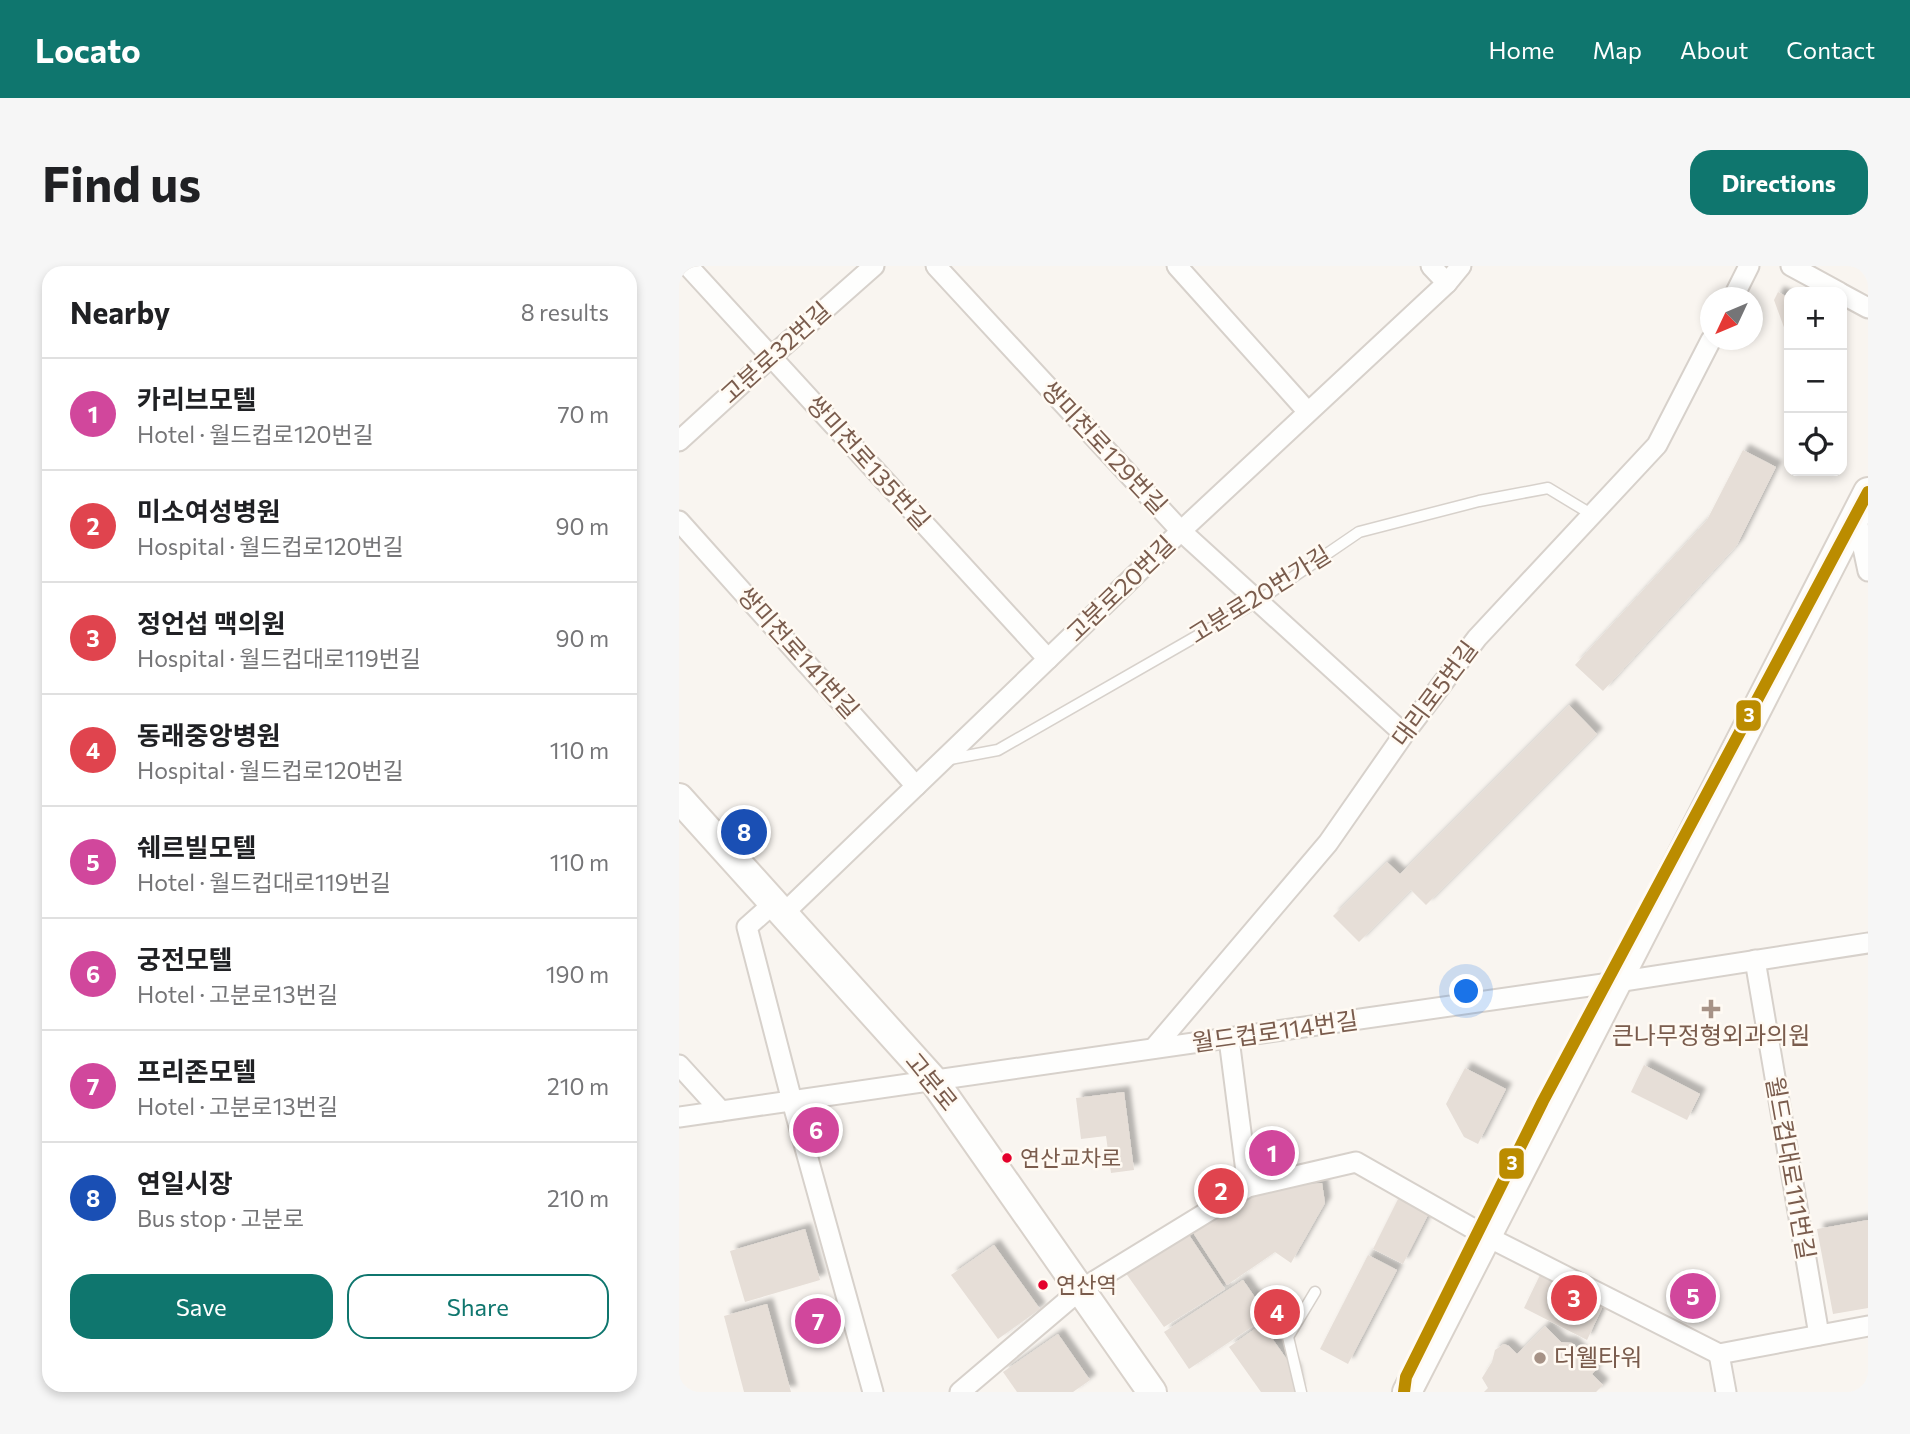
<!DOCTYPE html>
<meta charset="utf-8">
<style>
body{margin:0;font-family:Commissioner,"Noto Sans KR",sans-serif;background:#f6f6f6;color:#202124}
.controls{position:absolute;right:21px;top:21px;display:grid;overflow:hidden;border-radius:14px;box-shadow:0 4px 10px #0003}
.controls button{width:63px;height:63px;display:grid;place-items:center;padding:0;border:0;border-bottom:2px solid #e0e0e0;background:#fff;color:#202124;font:35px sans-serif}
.compass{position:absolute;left:1021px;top:21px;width:63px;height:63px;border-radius:50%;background:#fff;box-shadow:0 4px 10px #0003;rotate:226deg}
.you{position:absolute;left:788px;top:726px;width:24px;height:24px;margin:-18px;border:5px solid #fff;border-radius:50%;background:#1a73e8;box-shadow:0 0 0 10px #1a73e833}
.badge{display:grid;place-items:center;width:46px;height:46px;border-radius:50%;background:#0f766e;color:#fff;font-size:23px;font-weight:700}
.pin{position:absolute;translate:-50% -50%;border:4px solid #fff;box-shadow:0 2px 7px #0006}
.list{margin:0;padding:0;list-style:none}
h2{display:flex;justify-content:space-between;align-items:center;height:91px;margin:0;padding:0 28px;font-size:30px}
h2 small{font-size:23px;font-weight:400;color:#757577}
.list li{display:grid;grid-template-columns:46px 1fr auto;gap:21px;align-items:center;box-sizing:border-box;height:112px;padding:0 28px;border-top:2px solid #e0e0e0}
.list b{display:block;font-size:26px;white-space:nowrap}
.list p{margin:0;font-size:23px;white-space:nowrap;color:#757577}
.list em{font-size:23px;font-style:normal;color:#757577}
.actions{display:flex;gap:14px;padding:21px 28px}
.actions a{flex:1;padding:16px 0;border:2px solid #0f766e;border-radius:21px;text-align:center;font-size:24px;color:#0f766e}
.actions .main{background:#0f766e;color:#fff}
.icon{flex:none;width:38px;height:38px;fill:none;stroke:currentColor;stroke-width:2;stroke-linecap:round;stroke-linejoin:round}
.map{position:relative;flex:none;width:1189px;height:1126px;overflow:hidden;border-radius:21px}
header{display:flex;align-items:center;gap:42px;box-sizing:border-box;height:98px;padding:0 35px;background:#0f766e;color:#fff}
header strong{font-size:33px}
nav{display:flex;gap:38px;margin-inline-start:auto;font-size:24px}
.intro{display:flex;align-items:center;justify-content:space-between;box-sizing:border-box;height:168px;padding:0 42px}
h1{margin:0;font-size:49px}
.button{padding:18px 32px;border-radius:21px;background:#0f766e;color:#fff;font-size:24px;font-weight:700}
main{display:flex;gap:42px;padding:0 42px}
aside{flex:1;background:#fff;border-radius:21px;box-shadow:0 4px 10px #0003}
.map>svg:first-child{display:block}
.building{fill:#e6ded7;filter:url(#shadow)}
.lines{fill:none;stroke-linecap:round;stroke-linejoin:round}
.lane-casing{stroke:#d7d1cb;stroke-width:13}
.street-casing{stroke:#d7d1cb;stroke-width:23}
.secondary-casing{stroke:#d9d2cb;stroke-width:32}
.lane{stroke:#fefefd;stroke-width:10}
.street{stroke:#fefefd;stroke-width:19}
.secondary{stroke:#fefefd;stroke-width:28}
.metro-1-casing{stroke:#fffaf3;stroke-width:18}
.metro-1{stroke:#bb8c00;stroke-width:12}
.poi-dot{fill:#a69286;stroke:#fffaf3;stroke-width:2.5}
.bus-dot{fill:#e4002b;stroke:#fffaf3;stroke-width:2.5}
.labels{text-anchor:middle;stroke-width:5;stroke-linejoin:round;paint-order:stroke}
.bus-label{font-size:22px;fill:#7a5c4d;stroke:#fffaf3;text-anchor:start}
.street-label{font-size:24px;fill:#7a5c4d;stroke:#fffaf3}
.poi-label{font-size:24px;fill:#7a5c4d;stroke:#fffaf3}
.line-badge{stroke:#fffaf3;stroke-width:2.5}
.badge-label{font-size:19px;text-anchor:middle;font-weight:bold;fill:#fff}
</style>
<header>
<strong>Locato</strong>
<nav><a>Home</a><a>Map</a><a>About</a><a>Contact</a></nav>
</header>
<div class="intro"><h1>Find us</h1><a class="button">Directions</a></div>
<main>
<aside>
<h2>Nearby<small>8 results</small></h2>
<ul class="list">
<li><span class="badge" style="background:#d1479c">1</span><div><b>카리브모텔</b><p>Hotel · 월드컵로120번길</p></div><em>70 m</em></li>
<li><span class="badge" style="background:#e0444e">2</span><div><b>미소여성병원</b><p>Hospital · 월드컵로120번길</p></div><em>90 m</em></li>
<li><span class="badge" style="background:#e0444e">3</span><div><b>정언섭 맥의원</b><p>Hospital · 월드컵대로119번길</p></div><em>90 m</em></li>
<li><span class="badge" style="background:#e0444e">4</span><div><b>동래중앙병원</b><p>Hospital · 월드컵로120번길</p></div><em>110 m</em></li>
<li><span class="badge" style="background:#d1479c">5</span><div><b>쉐르빌모텔</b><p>Hotel · 월드컵대로119번길</p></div><em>110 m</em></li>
<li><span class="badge" style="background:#d1479c">6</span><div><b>궁전모텔</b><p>Hotel · 고분로13번길</p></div><em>190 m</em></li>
<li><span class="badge" style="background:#d1479c">7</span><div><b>프리존모텔</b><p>Hotel · 고분로13번길</p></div><em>210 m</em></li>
<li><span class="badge" style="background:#1a4fb4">8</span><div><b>연일시장</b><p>Bus stop · 고분로</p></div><em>210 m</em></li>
</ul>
<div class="actions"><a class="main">Save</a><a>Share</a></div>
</aside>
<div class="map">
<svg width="1189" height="1126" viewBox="0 0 1189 1126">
<defs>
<filter id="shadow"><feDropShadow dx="6" dy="-6" stdDeviation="2" flood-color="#0004"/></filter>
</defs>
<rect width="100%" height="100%" fill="#f9f5f0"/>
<!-- building -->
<g class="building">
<path d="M1099,26L1110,32V75L1095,34Z"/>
<path d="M1064,184L1097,201L1058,279L924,425L896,399L1028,254Z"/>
<path d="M890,439L918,468L747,639L732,624L680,676L654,650L708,596L721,608Z"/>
<path d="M965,799L1021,828L1008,854L952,826Z"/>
<path d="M786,802L827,823L799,878L785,871L767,838Z"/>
<path d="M445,826L455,904L432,907L427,870L402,873L397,832Z"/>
<path d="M643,917L646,937L612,997L596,986L548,1019L513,965L573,924Z"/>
<path d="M719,933L749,949L724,998L694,983Z"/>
<path d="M1189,954V1042L1154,1048L1138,963Z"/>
<path d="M126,963L141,1014L66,1036L51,985Z"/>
<path d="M508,966L546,1023L485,1061L446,1006Z"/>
<path d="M315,979L361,1043L319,1073L272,1009Z"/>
<path d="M689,989L718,1004L669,1098L641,1083Z"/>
<path d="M861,1009L924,1040L908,1074L845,1042Z"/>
<path d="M564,1014L589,1050L510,1103L485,1066Z"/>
<path d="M88,1038L112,1126H65L45,1050Z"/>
<path d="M583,1058L616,1105L619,1126H582L550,1081Z"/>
<path d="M866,1060L882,1076L893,1077L918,1103L913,1108L924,1119L917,1126H805L809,1122L803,1112L813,1096L816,1084L825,1078L830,1080L838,1088Z"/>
<path d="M379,1068L411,1114L394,1126H338L324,1106Z"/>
</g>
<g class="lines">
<!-- lane casing -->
<g class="lane-casing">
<g id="lane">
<path d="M266,494L319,484L579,335L680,266L800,235L869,222L912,248"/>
<path d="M622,1126L609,1071L636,1026"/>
</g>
</g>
<!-- street casing -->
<g class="street-casing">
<g id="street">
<path d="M9,0L369,393"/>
<path d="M257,0L502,265L725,468"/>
<path d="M498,0L629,146"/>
<path d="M752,0L768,17"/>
<path d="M1112,0L1160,26"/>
<path d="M1163,28L1189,42"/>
<path d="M1054,32L1070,0"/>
<path d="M0,175L92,91L195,0"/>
<path d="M1177,249L1189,305"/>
<path d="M0,255L237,520"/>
<path d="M95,637L68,661L113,835L194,1126"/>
<path d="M104,648L502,265L768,17L782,0"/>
<path d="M1076,694L1140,1069"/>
<path d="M550,773L569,921"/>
<path d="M475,782L649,577L725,468L798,372L978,179L1032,74"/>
<path d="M0,799L42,845"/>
<path d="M0,851L938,716L1189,677"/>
<path d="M1040,1088L1047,1126"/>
<path d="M281,1126L401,1024L569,921L677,896L807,970L1040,1088L1189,1060"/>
</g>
</g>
<!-- secondary casing -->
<g class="secondary-casing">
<g id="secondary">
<path d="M0,532L255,815L473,1126"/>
<path d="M728,1126L1189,226"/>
</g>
</g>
<!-- lane -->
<use href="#lane" class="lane"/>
<!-- street -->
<use href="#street" class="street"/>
<!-- secondary -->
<use href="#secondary" class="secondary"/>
<!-- metro-1 casing -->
<g class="metro-1-casing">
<path id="metro-1" d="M725,1126L727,1111L864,835L1189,226"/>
</g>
<!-- metro-1 -->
<use href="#metro-1" class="metro-1"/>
</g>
<!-- markers -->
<g class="poi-dot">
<path d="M1028.5 732.5h7v7h7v7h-7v7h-7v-7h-7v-7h7z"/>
<circle cx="861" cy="1092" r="7"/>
</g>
<g class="bus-dot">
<circle cx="328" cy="892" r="6"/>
<circle cx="364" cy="1019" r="6"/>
</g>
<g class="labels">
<!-- bus labels -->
<g class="bus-label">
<text x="341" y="900">연산교차로</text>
<text x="377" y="1027">연산역</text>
</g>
<!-- street labels -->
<g class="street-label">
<text transform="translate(97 87) rotate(-42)" y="8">고분로32번길</text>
<text transform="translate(425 182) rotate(47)" y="8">쌍미천로129번길</text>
<text transform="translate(189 197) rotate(48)" y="8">쌍미천로135번길</text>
<text transform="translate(442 323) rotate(-44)" y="8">고분로20번길</text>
<text transform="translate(581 329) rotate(-32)" y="8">고분로20번가길</text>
<text transform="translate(119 387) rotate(48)" y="8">쌍미천로141번길</text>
<text transform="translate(756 428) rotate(-53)" y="8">대리로5번길</text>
<text transform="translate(596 766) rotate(-8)" y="8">월드컵로114번길</text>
<text transform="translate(252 816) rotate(51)" y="8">고분로</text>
<text transform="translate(1111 902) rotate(80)" y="8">월드컵대로111번길</text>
</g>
<!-- poi labels -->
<g class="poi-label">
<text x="1032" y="778">큰나무정형외과의원</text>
<text x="875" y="1100" text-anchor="start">더웰타워</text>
</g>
</g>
<g class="line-badge">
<rect x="1056" y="433" width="27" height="33" rx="7" fill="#bb8c00"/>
<rect x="819" y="881" width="27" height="33" rx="7" fill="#bb8c00"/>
</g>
<g class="badge-label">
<text x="1070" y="456">3</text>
<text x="833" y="904">3</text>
</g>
</svg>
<div class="controls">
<button>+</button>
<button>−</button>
<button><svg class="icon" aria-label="locate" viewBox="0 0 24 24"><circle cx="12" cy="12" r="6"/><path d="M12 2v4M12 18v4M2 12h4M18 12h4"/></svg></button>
</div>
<svg class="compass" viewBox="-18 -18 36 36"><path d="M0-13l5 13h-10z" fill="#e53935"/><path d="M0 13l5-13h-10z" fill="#757577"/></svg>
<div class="you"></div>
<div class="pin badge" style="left:593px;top:887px;background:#d1479c">1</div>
<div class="pin badge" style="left:542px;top:925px;background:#e0444e">2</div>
<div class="pin badge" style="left:895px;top:1032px;background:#e0444e">3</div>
<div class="pin badge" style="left:598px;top:1046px;background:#e0444e">4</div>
<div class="pin badge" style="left:1014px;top:1030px;background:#d1479c">5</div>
<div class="pin badge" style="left:137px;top:864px;background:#d1479c">6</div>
<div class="pin badge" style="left:139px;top:1055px;background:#d1479c">7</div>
<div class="pin badge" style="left:65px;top:566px;background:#1a4fb4">8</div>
</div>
</main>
